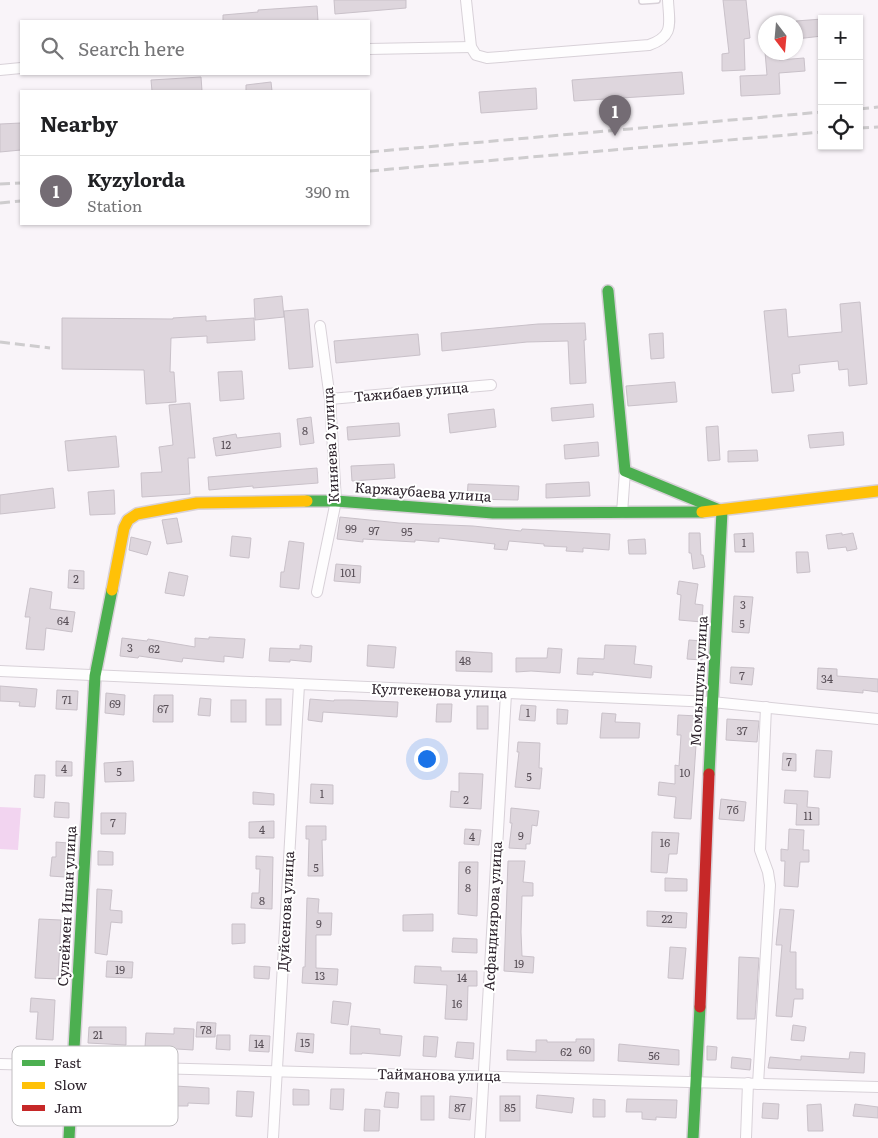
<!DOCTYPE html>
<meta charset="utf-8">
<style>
body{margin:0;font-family:Literata,serif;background:#f6f6f6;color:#202124}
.controls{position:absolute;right:15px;top:15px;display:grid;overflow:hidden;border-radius:0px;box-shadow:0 1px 4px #0004}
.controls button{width:45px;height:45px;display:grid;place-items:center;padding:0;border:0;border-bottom:1px solid #e0e0e0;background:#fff;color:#202124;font:25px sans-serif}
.compass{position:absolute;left:758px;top:15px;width:45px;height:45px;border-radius:50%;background:#fff;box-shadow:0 1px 4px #0004;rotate:164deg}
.you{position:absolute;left:426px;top:758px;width:18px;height:18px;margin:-12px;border:4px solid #fff;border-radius:50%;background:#1a73e8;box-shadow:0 0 0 8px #1a73e833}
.badge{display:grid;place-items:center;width:32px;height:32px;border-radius:50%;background:#746c74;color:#fff;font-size:16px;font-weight:700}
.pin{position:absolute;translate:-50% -41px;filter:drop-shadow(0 1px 2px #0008)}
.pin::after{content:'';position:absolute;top:26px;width:18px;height:15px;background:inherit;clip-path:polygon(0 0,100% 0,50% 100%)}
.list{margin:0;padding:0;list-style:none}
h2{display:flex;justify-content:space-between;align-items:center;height:65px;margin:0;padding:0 20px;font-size:21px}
h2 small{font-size:16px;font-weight:400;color:#757577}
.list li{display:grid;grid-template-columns:32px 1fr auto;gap:15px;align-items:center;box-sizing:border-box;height:70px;padding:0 20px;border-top:1px solid #e0e0e0}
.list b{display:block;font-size:19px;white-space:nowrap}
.list p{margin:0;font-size:16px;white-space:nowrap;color:#757577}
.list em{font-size:16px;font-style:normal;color:#757577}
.icon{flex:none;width:28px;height:28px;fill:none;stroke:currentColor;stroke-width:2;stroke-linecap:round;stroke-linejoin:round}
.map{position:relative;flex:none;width:878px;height:1138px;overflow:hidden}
.search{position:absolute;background:#fff;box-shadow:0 1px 4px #0004;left:20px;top:20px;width:350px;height:55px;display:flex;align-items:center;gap:12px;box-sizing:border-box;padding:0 18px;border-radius:0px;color:#757577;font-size:19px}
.panel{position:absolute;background:#fff;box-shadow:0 1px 4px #0004;left:20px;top:90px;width:350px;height:135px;border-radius:0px}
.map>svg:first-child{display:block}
.green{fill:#f2d4f0}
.building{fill:#ded6dd;stroke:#c9c1c9}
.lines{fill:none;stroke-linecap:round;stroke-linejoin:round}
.lane-casing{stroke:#d8d1d8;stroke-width:8}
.street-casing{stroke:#d8d1d8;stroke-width:12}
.fast-casing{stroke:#d8d1d8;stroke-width:14}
.slow-casing{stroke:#d8d1d8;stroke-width:14}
.jam-casing{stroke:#d8d1d8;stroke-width:14}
.lane{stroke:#fefdfe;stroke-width:5}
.street{stroke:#fefdfe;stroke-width:10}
.fast{stroke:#4caf50;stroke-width:11}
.slow{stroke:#ffc107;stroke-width:11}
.jam{stroke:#c62828;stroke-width:11}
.rail{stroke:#ceccce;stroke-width:3;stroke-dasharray:10 5;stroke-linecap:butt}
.labels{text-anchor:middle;stroke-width:4;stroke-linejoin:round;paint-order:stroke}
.number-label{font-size:11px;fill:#595058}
.street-label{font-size:14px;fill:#2d232c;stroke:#fff}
.key{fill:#fff;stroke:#c0bdc0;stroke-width:1}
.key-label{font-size:14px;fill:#2d232c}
</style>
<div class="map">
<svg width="878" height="1138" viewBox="0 0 878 1138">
<rect width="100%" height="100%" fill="#f9f4f9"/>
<!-- green -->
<path class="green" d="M0,807L21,808L18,850L0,849Z"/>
<!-- building -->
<g class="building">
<path d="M334,0H406V8L335,14Z"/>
<path d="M723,0H746L750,38L744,39L745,70L722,71V54L729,53Z"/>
<path d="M317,6L318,21H223V15L258,12V10Z"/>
<path d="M822,19V36L796,39V21Z"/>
<path d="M765,52H779V60L804,58L805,71L779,73L780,94L741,96L740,76L767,75Z"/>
<path d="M682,72L684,94L574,101L572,80Z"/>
<path d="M201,77L202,91H152L151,80Z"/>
<path d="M271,82L272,91H246V85Z"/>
<path d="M536,88L537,109L481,113L479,92Z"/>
<path d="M21,123V150L0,152V124Z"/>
<path d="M282,296L284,317L255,320L254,299Z"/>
<path d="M860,302L867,384L849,386L848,369L839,370L838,361L799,365L800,373L792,374L794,391L772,393L764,311L786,309L788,337L842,332L840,304Z"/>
<path d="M308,309L313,367L289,369L284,311Z"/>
<path d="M206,316V321L254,318L255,340L207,343V336L171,338L170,372H174L176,402L146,404L144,370L62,369V318L173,319V318Z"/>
<path d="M585,323L586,340H584L586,383L570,384L568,341L527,342L442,351L441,333L538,324Z"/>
<path d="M663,333L664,358L651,359L649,334Z"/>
<path d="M418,334L420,355L336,363L334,341Z"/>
<path d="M242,371L244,399L220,401L218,372Z"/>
<path d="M675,382L677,402L628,406L626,386Z"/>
<path d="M190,403L195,458H188L190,494L142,497L141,473L162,472L159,447L173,445L169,405Z"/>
<path d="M593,404L594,417L552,421L551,408Z"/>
<path d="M494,409L496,427L450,433L448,414Z"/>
<path d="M311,417L314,443L300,445L297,419Z"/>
<path d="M399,423L400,436L348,440L347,427Z"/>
<path d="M718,426L720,460L708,461L706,427Z"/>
<path d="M843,432L844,445L810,448L808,435Z"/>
<path d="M280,433L281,447L216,456L213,438L236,434L237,438Z"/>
<path d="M116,436L119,467L68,471L65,441Z"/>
<path d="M598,442L599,456L565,459L564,445Z"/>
<path d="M757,450L758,461L728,462V451Z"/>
<path d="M394,464L395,478L352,481L351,466Z"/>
<path d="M317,468L318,483L253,488V486L209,490L208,477Z"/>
<path d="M589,482L590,496L546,498V484Z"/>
<path d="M468,484L519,486L518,500L467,499Z"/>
<path d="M53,488L55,508L0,514V495Z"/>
<path d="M114,490L115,514L90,515L88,492Z"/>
<path d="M340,517L399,523L473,526L521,531L522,529L610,534L609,550L583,548V552L566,551L567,547L544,546V544L509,541L507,550L494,549L495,544L439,538V542L415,540V542L363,539V542L337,539Z"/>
<path d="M177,518L182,542L167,544L162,520Z"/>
<path d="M689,533H700L701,555H703L705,567L693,569L691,553H689Z"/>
<path d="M753,533L754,552H735L734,534Z"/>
<path d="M842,533V535L853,533L857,549L847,551L846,547L828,549L826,535Z"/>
<path d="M232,536L251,538L249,558L230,556Z"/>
<path d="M131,537L151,542L147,555L129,550Z"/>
<path d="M645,539L646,554H629L628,540Z"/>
<path d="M289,541L304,543L299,589L280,587L281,572H284Z"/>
<path d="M796,552H808L810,572L797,573Z"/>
<path d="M336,564L361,566L360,583L334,581Z"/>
<path d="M69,570L84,571V589L68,588Z"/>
<path d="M169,572L188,576L184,596L165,593Z"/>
<path d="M679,581L698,584L695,604L703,605L702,622L679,620L681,595L677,594Z"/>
<path d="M30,588L52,592L50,609L75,612L72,632L46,628L44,650L26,649L30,617H25Z"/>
<path d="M734,596L753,597L749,633L732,632Z"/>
<path d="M209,637L245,639L243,658L224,656V662L183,658L182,662L139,656L138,658L120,656L122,638L147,641L148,639L195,647V638L209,639Z"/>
<path d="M689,640L703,641L702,660L687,659Z"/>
<path d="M300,645L312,646L311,662L290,660V662L269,661L270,648L300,649Z"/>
<path d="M368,645L396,647L394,668L367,666Z"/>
<path d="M605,645L636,646L634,664L652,666L651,678L593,672V675L577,674L578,658L604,659Z"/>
<path d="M548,648L562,649L560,673L531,671L516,672V658H547Z"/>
<path d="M456,651L492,653V672L456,671Z"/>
<path d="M731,667L754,668L752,685L730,683Z"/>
<path d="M818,668L837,669V676L878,679V692L863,690V693L817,689Z"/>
<path d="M0,686L37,689L35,707L19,706L20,702L0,701Z"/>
<path d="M57,690L78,691L77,710L56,709Z"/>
<path d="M106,693L125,695L124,715L105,713Z"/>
<path d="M154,695H173V722H153Z"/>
<path d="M200,698L211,699L210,716L198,715Z"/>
<rect x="266" y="699" width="15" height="26"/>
<path d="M310,699L334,701V700H350L398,702L397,717L323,712L322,722L308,720Z"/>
<rect x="231" y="700" width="15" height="22"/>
<path d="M437,704H452L451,722H436Z"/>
<path d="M521,705L536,706L535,721L519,720Z"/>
<rect x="477" y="706" width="11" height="23"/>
<path d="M557,709L568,710L567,724H557Z"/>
<path d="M602,713L616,714L615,722L640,723L639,738H600Z"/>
<path d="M678,715L698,716L691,819L674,818L676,797L658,795L659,782L675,784V765L679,766L681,735H677Z"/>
<path d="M727,719L759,721L757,742L726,740Z"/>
<path d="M518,742L540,743L539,768H542L540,789L515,787L519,752H517Z"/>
<path d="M816,750L832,751L830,778L814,777Z"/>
<path d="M783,753L796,754V771L782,770Z"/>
<path d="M56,761L72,762V776H56Z"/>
<path d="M133,761L134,781L105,782L104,763Z"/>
<path d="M459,773L483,774L481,809L450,807L451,791L459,792Z"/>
<path d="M35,775H45L44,798L34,797Z"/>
<path d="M311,784L333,785V804L310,803Z"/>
<path d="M785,790L808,791L807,807L819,808V825H796L797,804L784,803Z"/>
<path d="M253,792L274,794V805L253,804Z"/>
<path d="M721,799L746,802L744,821L719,819Z"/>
<path d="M55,802L69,803V818L54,817Z"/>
<path d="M511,808L539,811L537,826L532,825L530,844H526V849L509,848L512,823H510Z"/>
<path d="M101,813H126L125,834H101Z"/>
<path d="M274,821V838H249V822Z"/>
<path d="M306,826H326V840H322L323,876H308L309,839H306Z"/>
<path d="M465,829L481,830L479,845L464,844Z"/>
<path d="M789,829L804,830L803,850H809V862H800L798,887L784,886L785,861H781V849L788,850Z"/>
<path d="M652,832L679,833L677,854H669L667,873L651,872Z"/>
<path d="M56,842L68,843L65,877L50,876L52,857H56Z"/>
<path d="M98,851L113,852V865H98Z"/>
<path d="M256,856L273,857L272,909L251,908L252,893H259L260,869H256Z"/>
<path d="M508,861H525L523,882L533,883V896H522L521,932L522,956L534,957L533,973L504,971Z"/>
<path d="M459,862H478L477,916L458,914Z"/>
<path d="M665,878L687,879V891H665Z"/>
<path d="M97,889L112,890L110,910L122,911V923L111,922L107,955L95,953Z"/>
<path d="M307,898L319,899L318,913H332L331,935H316V968L338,969L337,985L302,983L303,967H305Z"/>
<path d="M780,909L794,910L790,952H796V989H803V999H794L792,1017L776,1016L782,945H776Z"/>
<path d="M647,911L687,913L686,928L647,926Z"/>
<path d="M433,914V931H403V915Z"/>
<path d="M39,919L61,920L58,979L35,978Z"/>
<path d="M232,924H245V943L232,944Z"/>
<path d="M453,938L477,939V953L452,952Z"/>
<path d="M670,947L686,948L683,979L668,978Z"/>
<path d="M739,957L759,958L755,1019H737Z"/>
<path d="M107,961L133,962L132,978L106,977Z"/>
<path d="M254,966L270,967L269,979L254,978Z"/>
<path d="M415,966L441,967V971H477V986H468L467,1020L445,1019L447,985L414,983Z"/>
<path d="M31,998L55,1000L53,1040L36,1039L38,1012H30Z"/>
<path d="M333,1001L351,1003L348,1025L331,1023Z"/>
<path d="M197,1022L216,1023L215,1037H196Z"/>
<path d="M793,1025L806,1027L804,1041L791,1040Z"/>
<path d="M351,1026L380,1029V1034L402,1036L400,1056L362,1053V1054H350Z"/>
<path d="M89,1027H126V1045L88,1043Z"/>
<path d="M174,1028L194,1029L193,1050L145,1047L146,1033L174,1034Z"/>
<path d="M297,1033L314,1034L313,1053L295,1051Z"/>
<path d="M217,1035H230V1050L216,1049Z"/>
<path d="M250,1035L270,1036L269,1052L249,1051Z"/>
<path d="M424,1036L438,1037L436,1057L423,1056Z"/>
<path d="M576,1039H594V1061L507,1060V1050L536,1052V1040H547V1042H576Z"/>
<path d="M457,1042L474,1043L473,1059L455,1057Z"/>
<path d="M619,1044L679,1050V1065L618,1061Z"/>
<path d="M707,1046L717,1047L716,1060H707Z"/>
<path d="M850,1052L865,1053L864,1073L768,1068L770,1057L801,1060V1056L849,1059Z"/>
<path d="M732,1057L751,1059L750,1070L731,1068Z"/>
<path d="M92,1081L175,1087V1086L209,1088V1104L188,1103V1106H174L175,1100L142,1097V1106H124V1103L91,1101Z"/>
<path d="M293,1089L309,1090V1105H293Z"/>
<path d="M331,1089H344L343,1110L330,1109Z"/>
<path d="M237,1091L254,1092L252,1117L236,1116Z"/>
<path d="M386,1092L399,1093L398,1108L384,1107Z"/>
<path d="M537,1095L574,1098L572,1113L536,1108Z"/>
<rect x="421" y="1096" width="13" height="24"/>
<path d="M450,1096L472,1098L470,1120L449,1118Z"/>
<rect x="500" y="1096" width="20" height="25"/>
<path d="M593,1099L605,1100V1117H593Z"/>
<path d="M627,1099L677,1100L676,1118L656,1117V1120L642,1119V1112H626Z"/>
<path d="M763,1103L779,1104L778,1119L762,1118Z"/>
<path d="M821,1104L823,1131H808L807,1105Z"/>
<path d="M855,1104L878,1107V1118L853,1116Z"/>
<path d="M365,1109L380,1110L379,1131H364Z"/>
</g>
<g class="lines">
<!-- lane casing -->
<g class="lane-casing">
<path id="lane" d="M642,1L657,0"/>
</g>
<!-- street casing -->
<g class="street-casing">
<g id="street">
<path d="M466,0L471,47L476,55L487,58L649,45C675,36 669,23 668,0"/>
<path d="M369,49L471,47"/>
<path d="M0,70L21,68"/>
<path d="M330,399L491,385"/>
<path d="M622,513L625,471"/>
<path d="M317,592L336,501L330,399L320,326"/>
<path d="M0,671L712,702L878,719"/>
<path d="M0,1064L878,1087"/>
<path d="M758,1084L770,885L768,872L760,850L766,707"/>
<path d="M273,1138L299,685"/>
<path d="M480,1138L506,694"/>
<path d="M746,1138L748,1083"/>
</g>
</g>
<!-- fast casing -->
<g class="fast-casing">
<g id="fast">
<path d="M608,291L625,471L722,511L709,774"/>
<path d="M307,501H336L493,513L702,512"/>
<path d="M69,1138L95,676L112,590"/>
<path d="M693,1138L700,1007"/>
</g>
</g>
<!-- slow casing -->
<g class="slow-casing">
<g id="slow">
<path d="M702,512L878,491"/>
<path d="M112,590L124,528L128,520L137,514L197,503L307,501"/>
</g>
</g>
<!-- jam casing -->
<g class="jam-casing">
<path id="jam" d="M700,1007L709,774"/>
</g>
<!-- lane -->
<use href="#lane" class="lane"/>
<!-- street -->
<use href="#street" class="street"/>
<!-- fast -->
<use href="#fast" class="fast"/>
<!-- slow -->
<use href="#slow" class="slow"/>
<!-- jam -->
<use href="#jam" class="jam"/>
<!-- rail -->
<g class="rail">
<path d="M859,109L878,107"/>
<path d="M859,128L878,127"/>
<path d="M369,152L822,112"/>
<path d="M369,171L822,132"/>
<path d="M0,184L21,183"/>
<path d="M0,203L21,201"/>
<path d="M0,342L50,348"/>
</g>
</g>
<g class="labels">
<!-- number labels -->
<g class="number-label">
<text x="305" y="435">8</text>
<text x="226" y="449">12</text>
<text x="351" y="533">99</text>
<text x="374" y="535">97</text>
<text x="407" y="536">95</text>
<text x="744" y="547">1</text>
<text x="348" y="577">101</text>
<text x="76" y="583">2</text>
<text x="743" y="609">3</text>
<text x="63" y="625">64</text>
<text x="742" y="628">5</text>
<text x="130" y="652">3</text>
<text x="154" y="653">62</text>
<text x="465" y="665">48</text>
<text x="742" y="680">7</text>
<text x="827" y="683">34</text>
<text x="67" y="704">71</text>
<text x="115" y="708">69</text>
<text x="163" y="713">67</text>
<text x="528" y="717">1</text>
<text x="742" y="735">37</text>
<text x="789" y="766">7</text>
<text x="64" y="773">4</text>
<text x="119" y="776">5</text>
<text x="685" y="777">10</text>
<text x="529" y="781">5</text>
<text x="322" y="798">1</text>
<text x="466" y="804">2</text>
<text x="733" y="814">7б</text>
<text x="808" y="820">11</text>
<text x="113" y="827">7</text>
<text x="262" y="834">4</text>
<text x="521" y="840">9</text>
<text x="472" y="841">4</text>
<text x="665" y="847">16</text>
<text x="316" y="872">5</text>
<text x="468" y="874">6</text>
<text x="468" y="892">8</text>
<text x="262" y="905">8</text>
<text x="667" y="923">22</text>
<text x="319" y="928">9</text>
<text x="519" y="968">19</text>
<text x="120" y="974">19</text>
<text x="320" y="980">13</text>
<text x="462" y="982">14</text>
<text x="457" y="1008">16</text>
<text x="206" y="1034">78</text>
<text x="98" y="1039">21</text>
<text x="305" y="1047">15</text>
<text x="259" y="1048">14</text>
<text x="585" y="1054">60</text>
<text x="566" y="1056">62</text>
<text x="654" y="1060">56</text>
<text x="460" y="1112">87</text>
<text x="510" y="1112">85</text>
</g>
<!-- street labels -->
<g class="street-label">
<text transform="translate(411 392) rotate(-5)" y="5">Тажибаев улица</text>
<text transform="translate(331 445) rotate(-93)" y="5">Киняева 2 улица</text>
<text transform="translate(423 492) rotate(4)" y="5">Каржаубаева улица</text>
<text transform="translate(699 681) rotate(-87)" y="5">Момышулы улица</text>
<text transform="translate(439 691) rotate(2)" y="5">Култекенова улица</text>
<text transform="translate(67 906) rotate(-87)" y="5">Сулеймен Ишан улица</text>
<text transform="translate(286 911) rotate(-87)" y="5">Дуйсенова улица</text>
<text transform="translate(493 916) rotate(-87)" y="5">Асфандиярова улица</text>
<text transform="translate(439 1075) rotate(1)" y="5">Тайманова улица</text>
</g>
</g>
<!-- legend -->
<rect x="12" y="1046" width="166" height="80" rx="8" class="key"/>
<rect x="22" y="1060" width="23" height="6" fill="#4caf50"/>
<rect x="22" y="1082" width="23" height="7" fill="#ffc107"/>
<rect x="22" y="1105" width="23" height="6" fill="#c62828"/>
<g class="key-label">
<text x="54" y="1068">Fast</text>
<text x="54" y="1090">Slow</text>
<text x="54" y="1113">Jam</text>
</g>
</svg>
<div class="controls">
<button>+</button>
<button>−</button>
<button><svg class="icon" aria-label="locate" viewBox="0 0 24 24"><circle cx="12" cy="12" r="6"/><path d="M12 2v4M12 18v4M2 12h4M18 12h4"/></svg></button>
</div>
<svg class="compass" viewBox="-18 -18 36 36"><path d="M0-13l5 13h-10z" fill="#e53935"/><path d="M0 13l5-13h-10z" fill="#757577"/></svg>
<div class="you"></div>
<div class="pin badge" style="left:615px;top:136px">1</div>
<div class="search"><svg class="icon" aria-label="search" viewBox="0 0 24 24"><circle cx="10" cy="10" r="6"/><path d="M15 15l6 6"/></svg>Search here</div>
<section class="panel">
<h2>Nearby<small></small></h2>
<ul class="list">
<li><span class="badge">1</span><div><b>Kyzylorda</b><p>Station</p></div><em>390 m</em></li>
</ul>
</section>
</div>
